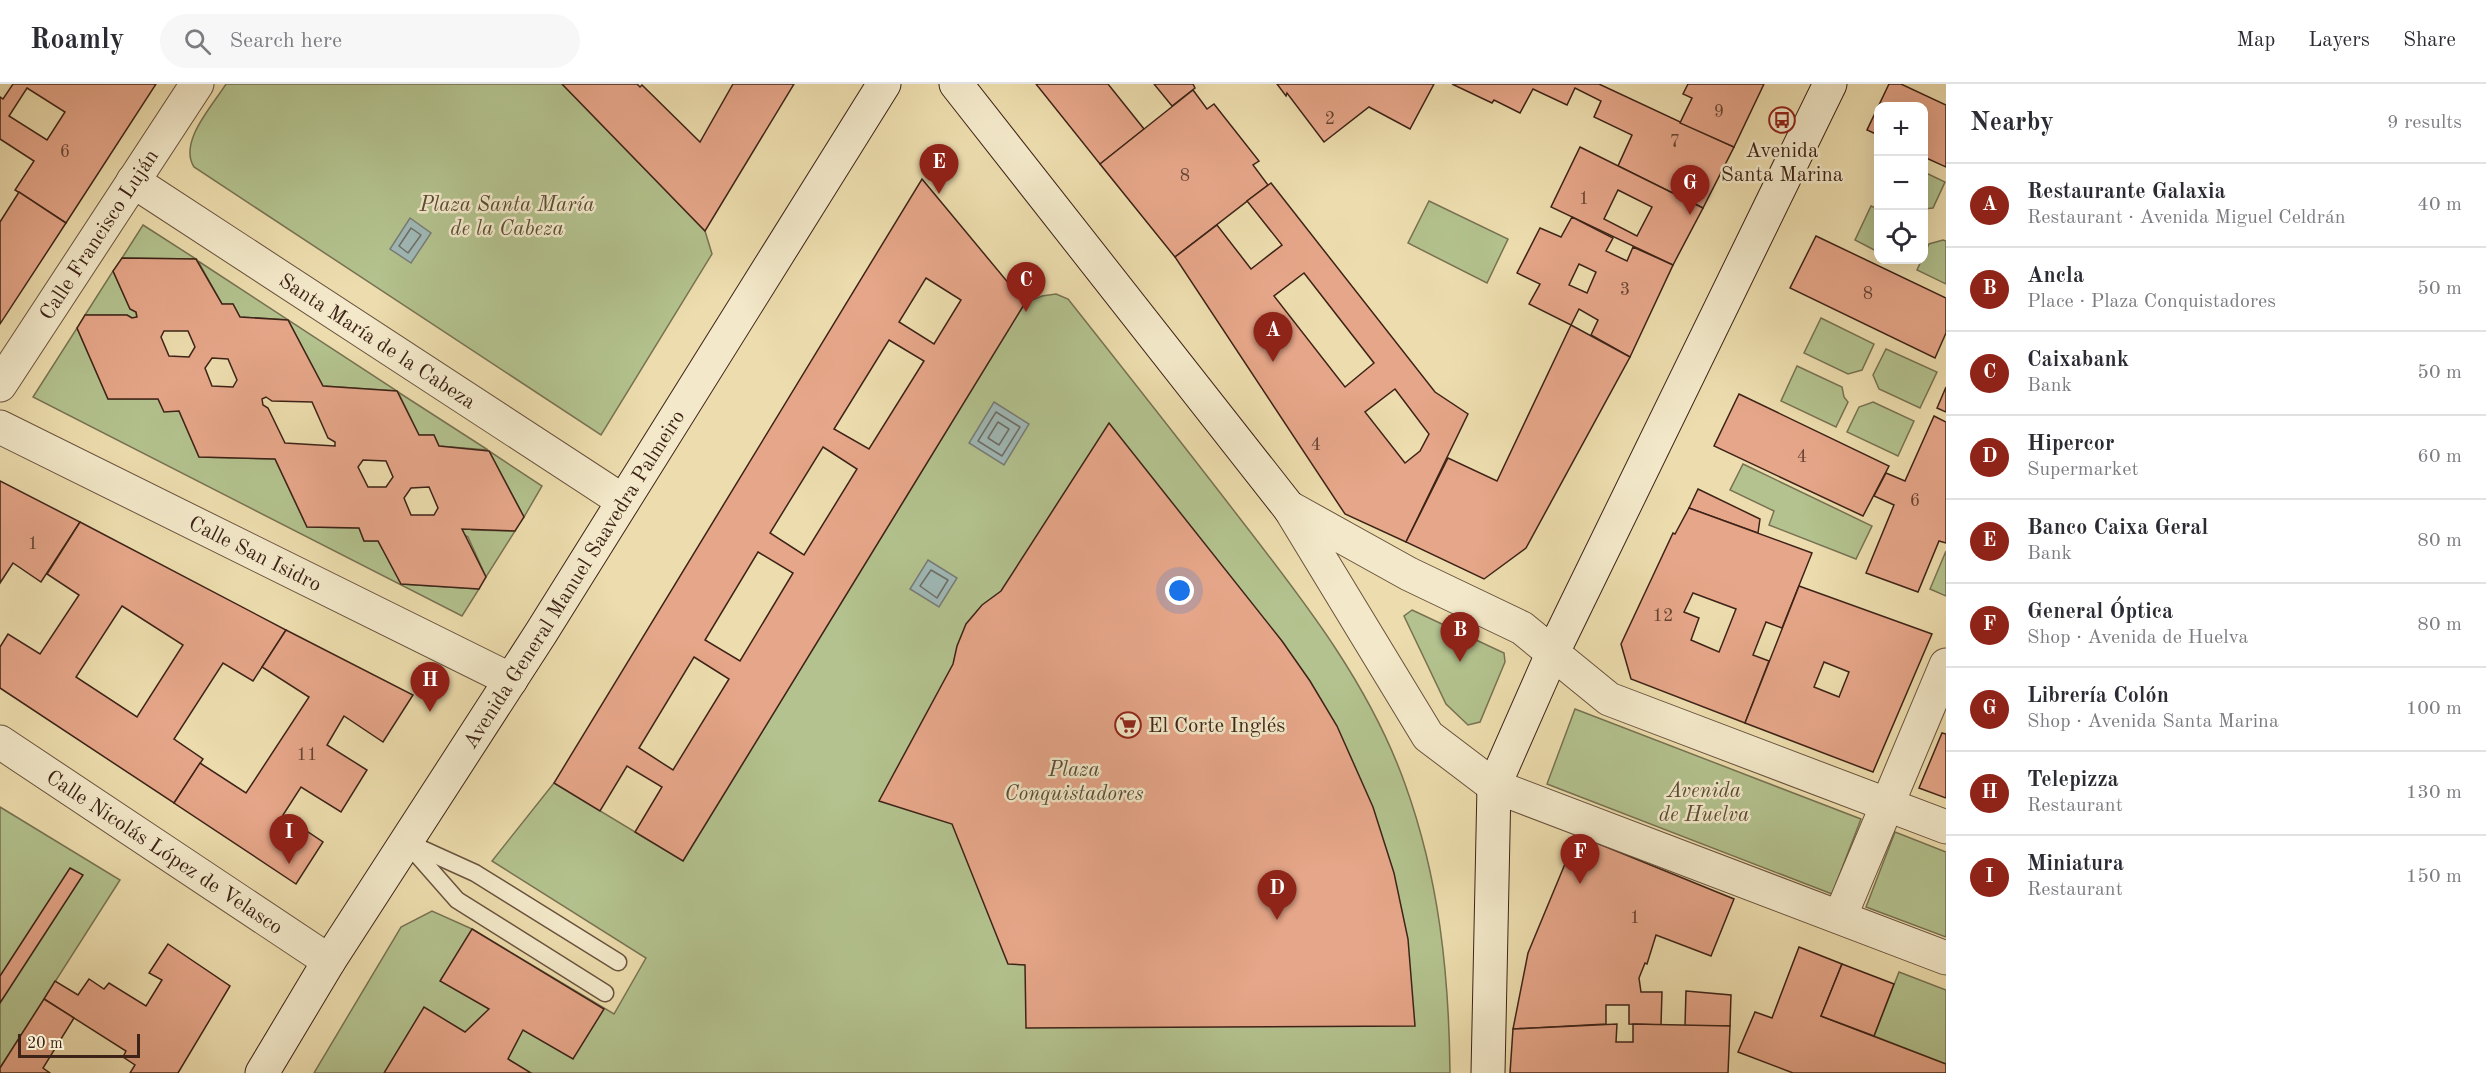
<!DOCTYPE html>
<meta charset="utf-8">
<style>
body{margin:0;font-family:"Old Standard TT",serif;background:#f7f7f7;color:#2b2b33}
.controls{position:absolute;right:18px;top:18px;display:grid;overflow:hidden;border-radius:12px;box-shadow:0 6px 24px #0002}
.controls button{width:54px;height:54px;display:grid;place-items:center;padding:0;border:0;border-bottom:2px solid #e1e1e2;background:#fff;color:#2b2b33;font:30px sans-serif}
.scale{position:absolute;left:18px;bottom:15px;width:122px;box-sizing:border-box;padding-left:6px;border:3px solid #3d2317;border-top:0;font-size:16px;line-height:21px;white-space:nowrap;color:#3d2317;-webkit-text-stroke:4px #f3e9ca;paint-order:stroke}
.you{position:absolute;left:1180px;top:507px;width:21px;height:21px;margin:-15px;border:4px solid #fff;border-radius:50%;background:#1a73e8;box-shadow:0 0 0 9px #1a73e833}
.badge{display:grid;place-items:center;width:39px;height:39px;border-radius:50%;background:#8f2418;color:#fff;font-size:20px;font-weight:700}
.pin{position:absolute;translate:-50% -50px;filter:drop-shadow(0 2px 3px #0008)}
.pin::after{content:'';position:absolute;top:32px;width:21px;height:18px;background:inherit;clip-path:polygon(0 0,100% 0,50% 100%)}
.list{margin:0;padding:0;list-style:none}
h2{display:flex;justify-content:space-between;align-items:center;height:78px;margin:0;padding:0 24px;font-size:26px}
h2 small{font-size:20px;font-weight:400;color:#7c7c81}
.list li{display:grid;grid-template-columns:39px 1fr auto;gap:18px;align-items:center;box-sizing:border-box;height:84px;padding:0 24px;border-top:2px solid #e1e1e2}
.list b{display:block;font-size:22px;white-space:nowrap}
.list p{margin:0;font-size:20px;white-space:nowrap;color:#7c7c81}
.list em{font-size:20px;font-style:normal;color:#7c7c81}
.icon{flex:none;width:33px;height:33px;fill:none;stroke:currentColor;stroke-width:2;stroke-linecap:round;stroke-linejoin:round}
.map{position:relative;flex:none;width:1946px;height:989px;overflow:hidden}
header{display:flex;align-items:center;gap:36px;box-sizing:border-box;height:84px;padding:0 30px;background:#fff;border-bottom:2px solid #e1e1e2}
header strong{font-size:28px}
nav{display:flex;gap:33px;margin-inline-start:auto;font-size:21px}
.search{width:420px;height:54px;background:#f7f7f7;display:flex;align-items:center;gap:15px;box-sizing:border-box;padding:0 21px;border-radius:33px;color:#7c7c81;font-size:22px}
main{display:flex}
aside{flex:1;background:#fff}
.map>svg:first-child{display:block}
.green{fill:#b3c28e;stroke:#787252;stroke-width:1.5}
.water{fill:#9fb8b6;stroke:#787c76;stroke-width:1.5}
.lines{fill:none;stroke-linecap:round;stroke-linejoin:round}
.shore{stroke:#6e6e66;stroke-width:1.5}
.building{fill:#e6a689;stroke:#3d2317;stroke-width:1.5;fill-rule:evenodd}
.lane-casing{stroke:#69523d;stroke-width:19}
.street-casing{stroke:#69523d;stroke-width:35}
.secondary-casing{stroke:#3d2317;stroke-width:35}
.lane{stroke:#f3e9ca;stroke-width:16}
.street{stroke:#f3e9ca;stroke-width:33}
.secondary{stroke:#f3e9ca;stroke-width:33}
.labels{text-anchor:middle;stroke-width:5;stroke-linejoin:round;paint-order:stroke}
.number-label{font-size:18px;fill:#674434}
.poi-label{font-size:21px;fill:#3d2317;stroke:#f3e9ca}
.park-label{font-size:21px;font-style:italic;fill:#5a4b35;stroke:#f3e9ca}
.street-label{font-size:21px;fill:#3d2317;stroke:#f3e9ca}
</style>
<header>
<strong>Roamly</strong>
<div class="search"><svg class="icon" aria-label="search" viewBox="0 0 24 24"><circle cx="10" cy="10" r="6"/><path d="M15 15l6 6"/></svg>Search here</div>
<nav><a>Map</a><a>Layers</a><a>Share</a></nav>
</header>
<main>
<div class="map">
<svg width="1946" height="989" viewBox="0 0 1946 989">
<rect width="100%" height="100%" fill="#edddae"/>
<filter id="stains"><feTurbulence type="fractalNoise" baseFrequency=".00333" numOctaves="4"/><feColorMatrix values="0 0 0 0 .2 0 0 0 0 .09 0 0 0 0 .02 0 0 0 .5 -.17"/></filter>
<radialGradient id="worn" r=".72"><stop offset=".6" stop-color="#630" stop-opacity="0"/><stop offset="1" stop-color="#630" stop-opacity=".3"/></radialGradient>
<!-- green -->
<g class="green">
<path d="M226,0H562L705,147L712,170L601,351L194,83C178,58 213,21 226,0Z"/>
<path d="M1924,88L1945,98L1933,124L1924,125Z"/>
<path d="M1429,117L1508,155L1487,199L1408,159Z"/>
<path d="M1871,122L1878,125V168L1855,156Z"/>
<path d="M143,141L196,175L122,174Z"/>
<path d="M1943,156L1946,157V200L1917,186L1929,160Z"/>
<path d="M198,177L397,307L323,302L288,236L240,233L233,220H222Z"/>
<path d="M113,187L130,225L136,228L137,233L132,234L127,231H85Z"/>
<path d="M1056,210L1068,215C1125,287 1182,359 1238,432C1303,516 1369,599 1405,700C1439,794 1449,889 1450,989H314L401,843L432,827L472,845L614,930L646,874L492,777L554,699L683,777L1025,219L1042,212Z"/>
<path d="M1821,234L1874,260L1862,286L1848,290L1804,269Z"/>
<path d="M77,244L108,315H158L164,327H179L199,373L275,375L307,443L359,444L364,457H378L402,500L479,505L462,532L33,313Z"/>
<path d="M1886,265L1937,288L1920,324L1879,305L1873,291Z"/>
<path d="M1797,282L1842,303L1844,313L1848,318L1836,343L1781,317Z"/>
<path d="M398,308L488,366L439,362L434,351H419Z"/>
<path d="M1873,318L1914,337L1898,372L1847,348L1859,323Z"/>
<path d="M489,367L542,402L524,433Z"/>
<path d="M1743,380L1872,442L1856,475L1769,441L1774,427L1730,406Z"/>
<path d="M467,443L472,446L515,447L486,493L468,453L463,450L462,445Z"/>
<path d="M1946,467V512L1930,505Z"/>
<path d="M1412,526L1504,569L1505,578L1480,638L1468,641L1446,620L1404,532Z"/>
<path d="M1575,625L1861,735L1832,810L1547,700Z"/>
<path d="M0,723L120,796L0,984Z"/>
<path d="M1895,748L1946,768V853L1866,823Z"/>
<path d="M1899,888L1946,906V980L1874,952Z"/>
</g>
<!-- water -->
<g class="water">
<path d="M410,134L431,149L411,179L390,165Z"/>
<path d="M994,318L1029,340L1004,381L969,359Z"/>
<path d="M928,476L957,494L939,523L910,505Z"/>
</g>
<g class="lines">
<!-- shore -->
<g class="shore">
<path d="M411,144L421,151L408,169L399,162Z"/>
<path d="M996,328L1020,343L1002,372L978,357Z"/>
<path d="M998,338L1009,345L999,361L988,354Z"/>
<path d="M931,486L948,496L937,514L920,502Z"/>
</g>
</g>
<!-- building -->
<g class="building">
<path d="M13,0H156L66,139L15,106L34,77L0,55V13L3,15ZM27,4L65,28L47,56L9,32Z"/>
<path d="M562,0H637L640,3L642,1L700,58L733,0H794L705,147Z"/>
<path d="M1036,0H1108L1144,45L1100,80Z"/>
<path d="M1154,0H1193L1195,4L1172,22Z"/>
<path d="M1277,0H1434L1410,45L1369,23L1324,58L1287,9L1286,12Z"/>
<path d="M1452,0H1599L1734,63L1703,124L1618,82L1632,51L1594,33L1601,17L1575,4L1567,21L1533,5L1520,29L1494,16L1492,19Z"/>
<path d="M1688,0H1764L1734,63L1680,39L1692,14L1683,10Z"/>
<path d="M1889,0H1901L1946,21V83L1924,73V22H1878V51L1867,46Z"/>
<path d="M1193,6L1207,25L1214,20L1259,77L1253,81L1268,101L1175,173L1100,80Z"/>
<path d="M1580,63L1703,124L1673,181L1551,123ZM1618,106L1652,123L1637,152L1604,135Z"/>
<path d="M922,95L1025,219L683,777L635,748L662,703L627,682L600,727L554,699ZM926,194L961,216L934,260L899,238ZM889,256L924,277L869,365L834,345ZM823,363L857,385L804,471L770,449ZM758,468L793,489L740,577L705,556ZM694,573L729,595L673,686L639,664Z"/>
<path d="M1271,99L1435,308L1468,330L1406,458L1345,430L1175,173L1217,141L1251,185L1282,161L1247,117ZM1304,189L1374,279L1345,303L1274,212ZM1395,305L1429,350L1420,367L1405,379L1365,328Z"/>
<path d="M19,108L66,139L0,240V138Z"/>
<path d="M1572,133L1613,154L1606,167L1627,177L1633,163L1673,181L1630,273L1591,251L1598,236L1579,225L1571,241L1529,220L1540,200L1517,189L1540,144L1561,153ZM1579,180L1596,188L1587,209L1569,201Z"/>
<path d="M1816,152L1946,214V249L1935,274L1790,204Z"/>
<path d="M122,174L196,175L222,220H233L240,233L288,236L323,302L397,307L419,351H434L439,362L489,367L524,433L515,447L462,445L486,493L479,505L401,500L378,457H364L359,444L307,443L275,375L199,373L179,327L164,328L158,315H108L77,244L85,231H127L132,234L137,233L136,228L130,225L113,187ZM164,247H188L195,263L189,273L169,272L161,253ZM212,274L228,275L237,296L233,303L212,302L205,284ZM266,313L272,317L312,318L328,354L335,358V362L285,359L268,324L263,321L262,315ZM363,376L386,377L393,393L386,403H368L358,383ZM429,403L438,424L434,431H411L404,414L411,404Z"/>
<path d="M1571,241L1630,273L1526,464L1484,495L1406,458L1448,374L1497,397Z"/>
<path d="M1946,303V328L1937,324Z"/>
<path d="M1739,310L1889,382L1863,432L1714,362Z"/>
<path d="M1934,332L1946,338V459L1939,457L1918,508L1866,489L1894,421L1874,412L1886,389L1905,397Z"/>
<path d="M1109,339L1282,557L1310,597L1337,642L1373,723L1394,789L1408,855L1415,942L1026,944L1025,881L1008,880L952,740L879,717L953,580L957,562L966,540L982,521L1001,507Z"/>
<path d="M0,397L80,438L41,498L13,479L0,499Z"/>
<path d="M1698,405L1760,435L1758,449L1689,424Z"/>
<path d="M1689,424L1812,469L1782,544L1766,538L1753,571L1769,577L1745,639L1631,595L1621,560L1673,449L1675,450ZM1693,509L1736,525L1719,568L1691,556L1699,534L1684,528Z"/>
<path d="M80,438L286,546L253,597L223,579L174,655L203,675L174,719L0,604V563L8,550L40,570L79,511L47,490ZM122,522L183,561L137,633L76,593Z"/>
<path d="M1799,502L1932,550L1873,688L1745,639ZM1824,578L1849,588L1839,613L1814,603Z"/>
<path d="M286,546L413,611L383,658L344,632L327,661L367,686L341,728L301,703L283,731L323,758L296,800L174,719L200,679L246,709L309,613L262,583Z"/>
<path d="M1942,649L1946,650V714L1919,704Z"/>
<path d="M1577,751L1734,815L1711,872L1656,851L1647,880L1645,879L1639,894L1641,908H1662L1661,941L1629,940V921H1606V940L1513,945L1528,869Z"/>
<path d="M70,784L83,791L0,919V892Z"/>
<path d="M472,845L604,925L573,975L523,946L508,975L531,989H384L424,923L465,948L489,925L440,897Z"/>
<path d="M168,860L230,902L178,989H130L135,981L123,973L126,967L44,915L55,897L78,911L89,895L104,905L109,899L146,922L162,896L149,889Z"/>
<path d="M1799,863L1842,880L1821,932L1946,980V989H1793L1738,968L1755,928L1772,934Z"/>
<path d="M1842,880L1894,900L1874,952L1821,932Z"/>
<path d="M1686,907L1731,911L1730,942H1685Z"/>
<path d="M44,915L74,934L43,984L50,989H0V984Z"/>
<path d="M1617,940L1616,958H1633V940L1730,942L1728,989H1510L1513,945Z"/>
</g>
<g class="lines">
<!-- lane casing -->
<g class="lane-casing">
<g id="lane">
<path d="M406,758L457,816L605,909"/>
<path d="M411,760L475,789L618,878"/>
</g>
</g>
<!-- street casing -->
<g class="street-casing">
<g id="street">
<path id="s1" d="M133,97L623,417"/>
<path id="s2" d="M0,301L197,0"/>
<path id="s3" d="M0,343L511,596"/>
<path d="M1290,425L1428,652L1494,702L1946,874"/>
<path d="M1292,425L1409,490L1522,544L1609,615L1946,743"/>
<path id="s4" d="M0,658L329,877"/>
<path d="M1840,833L1946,581"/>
</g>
</g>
<!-- secondary casing -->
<g class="secondary-casing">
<g id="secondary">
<path d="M956,0L1290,425"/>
<path id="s5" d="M262,989L329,877L541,549L884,0"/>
<path d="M1488,989L1494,702L1553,568L1830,0"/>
</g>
</g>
<!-- lane -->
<use href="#lane" class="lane"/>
<!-- street -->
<use href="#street" class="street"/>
<!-- secondary -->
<use href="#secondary" class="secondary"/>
</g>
<!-- icons -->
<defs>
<g id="bus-ring" transform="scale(1.35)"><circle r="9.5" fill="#f3e9ca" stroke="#8f2418" stroke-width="1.5"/><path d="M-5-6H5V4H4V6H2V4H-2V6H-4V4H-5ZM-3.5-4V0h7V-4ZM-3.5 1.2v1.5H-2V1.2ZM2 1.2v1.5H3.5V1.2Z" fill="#8f2418"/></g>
<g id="supermarket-ring" transform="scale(1.35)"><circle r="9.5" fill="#f3e9ca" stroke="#8f2418" stroke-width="1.5"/><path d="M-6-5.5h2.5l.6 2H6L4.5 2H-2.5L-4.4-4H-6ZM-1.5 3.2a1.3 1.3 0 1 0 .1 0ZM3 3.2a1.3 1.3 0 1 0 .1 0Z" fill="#8f2418"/></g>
</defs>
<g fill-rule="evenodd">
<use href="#bus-ring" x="1782" y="36"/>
<use href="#supermarket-ring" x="1128" y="641"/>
</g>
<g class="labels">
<!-- number labels -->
<g class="number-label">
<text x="1719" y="33">9</text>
<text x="1330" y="40">2</text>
<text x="1675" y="63">7</text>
<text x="65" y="73">6</text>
<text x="1185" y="97">8</text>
<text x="1584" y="120">1</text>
<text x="1625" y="211">3</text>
<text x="1868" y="215">8</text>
<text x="1316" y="366">4</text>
<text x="1802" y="378">4</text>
<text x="1915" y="422">6</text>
<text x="33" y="465">1</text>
<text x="1663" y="537">12</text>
<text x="307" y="676">11</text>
<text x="1635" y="839">1</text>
</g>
<!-- poi labels -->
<g class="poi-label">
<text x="1782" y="73">Avenida<tspan x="1782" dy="24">Santa Marina</tspan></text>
<text x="1148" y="648" text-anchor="start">El Corte Inglés</text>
</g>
<!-- park labels -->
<g class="park-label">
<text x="507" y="127">Plaza Santa María<tspan x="507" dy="24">de la Cabeza</tspan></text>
<text x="1074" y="692">Plaza<tspan x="1074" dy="24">Conquistadores</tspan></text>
<text x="1704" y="713">Avenida<tspan x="1704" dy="24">de Huelva</tspan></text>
</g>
<!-- street labels -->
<g class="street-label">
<text dy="7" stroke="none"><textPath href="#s2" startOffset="180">Calle Francisco Luján</textPath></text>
<text dy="7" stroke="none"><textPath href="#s1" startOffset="292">Santa María de la Cabeza</textPath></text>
<text dy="7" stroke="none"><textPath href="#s3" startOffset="285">Calle San Isidro</textPath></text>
<text dy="7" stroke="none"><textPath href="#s5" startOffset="584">Avenida General Manuel Saavedra Palmeiro</textPath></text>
<text dy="7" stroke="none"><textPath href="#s4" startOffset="198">Calle Nicolás López de Velasco</textPath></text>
</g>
</g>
<rect width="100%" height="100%" filter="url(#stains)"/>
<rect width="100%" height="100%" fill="url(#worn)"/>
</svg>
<div class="controls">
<button>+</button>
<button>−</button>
<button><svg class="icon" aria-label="locate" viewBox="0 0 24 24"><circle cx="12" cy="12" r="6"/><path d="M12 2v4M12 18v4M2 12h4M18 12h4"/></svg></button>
</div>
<div class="scale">20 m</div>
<div class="you"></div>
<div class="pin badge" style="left:1273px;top:278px">A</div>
<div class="pin badge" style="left:1460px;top:578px">B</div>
<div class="pin badge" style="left:1026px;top:228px">C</div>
<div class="pin badge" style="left:1277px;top:836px">D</div>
<div class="pin badge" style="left:939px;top:110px">E</div>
<div class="pin badge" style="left:1580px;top:800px">F</div>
<div class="pin badge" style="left:1690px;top:131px">G</div>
<div class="pin badge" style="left:430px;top:628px">H</div>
<div class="pin badge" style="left:289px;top:780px">I</div>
</div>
<aside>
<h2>Nearby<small>9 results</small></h2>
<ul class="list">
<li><span class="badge">A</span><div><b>Restaurante Galaxia</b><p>Restaurant · Avenida Miguel Celdrán</p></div><em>40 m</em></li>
<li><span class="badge">B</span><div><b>Ancla</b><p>Place · Plaza Conquistadores</p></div><em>50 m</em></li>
<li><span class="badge">C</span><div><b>Caixabank</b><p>Bank</p></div><em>50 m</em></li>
<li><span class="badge">D</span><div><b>Hipercor</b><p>Supermarket</p></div><em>60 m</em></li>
<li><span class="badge">E</span><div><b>Banco Caixa Geral</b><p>Bank</p></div><em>80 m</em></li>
<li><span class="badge">F</span><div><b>General Óptica</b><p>Shop · Avenida de Huelva</p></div><em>80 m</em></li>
<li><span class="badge">G</span><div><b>Librería Colón</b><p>Shop · Avenida Santa Marina</p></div><em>100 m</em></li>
<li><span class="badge">H</span><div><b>Telepizza</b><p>Restaurant</p></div><em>130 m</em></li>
<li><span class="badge">I</span><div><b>Miniatura</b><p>Restaurant</p></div><em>150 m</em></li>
</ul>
</aside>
</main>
